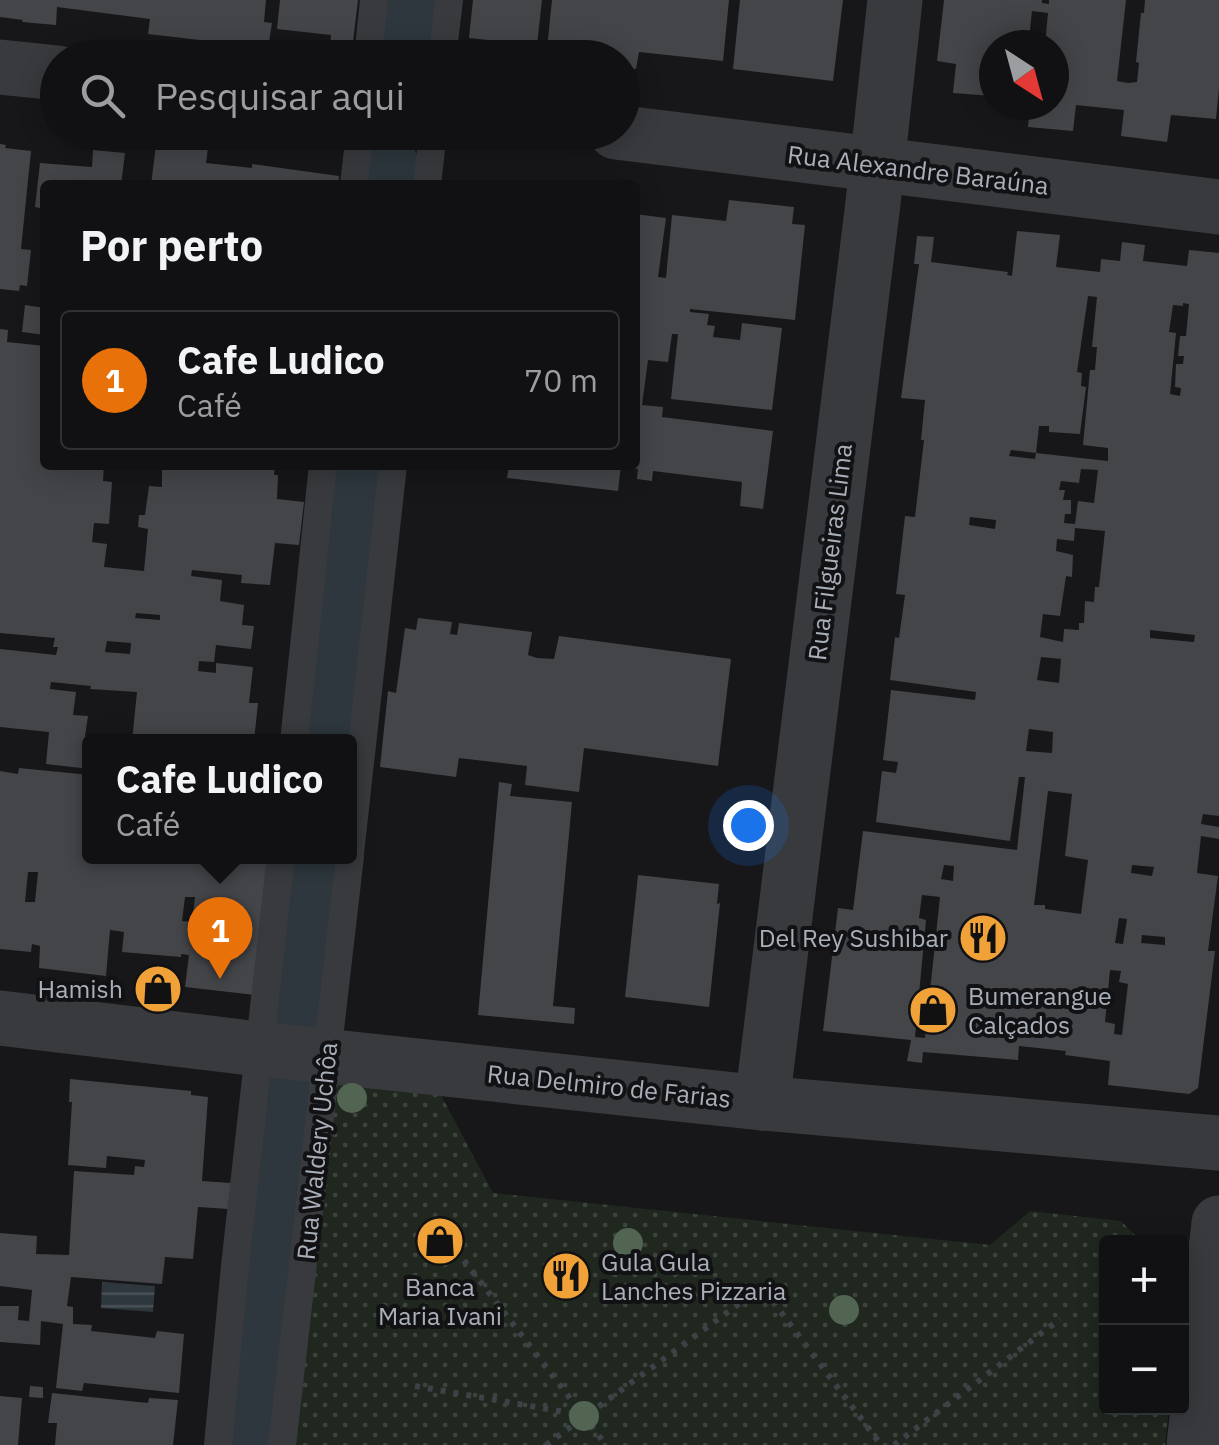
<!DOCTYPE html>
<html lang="pt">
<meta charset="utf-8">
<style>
body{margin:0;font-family:"IBM Plex Sans",sans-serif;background:#1a1a1c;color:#f1f3f6}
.controls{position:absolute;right:30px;bottom:30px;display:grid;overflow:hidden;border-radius:10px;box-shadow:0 5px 25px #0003}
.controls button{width:90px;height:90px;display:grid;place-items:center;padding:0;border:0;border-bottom:2px solid #303133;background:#111113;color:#f1f3f6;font:50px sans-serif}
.compass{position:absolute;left:979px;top:30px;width:90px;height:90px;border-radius:50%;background:#111113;box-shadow:0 5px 25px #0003;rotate:144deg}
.you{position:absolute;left:748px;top:825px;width:35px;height:35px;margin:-25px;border:8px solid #fff;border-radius:50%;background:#1a73e8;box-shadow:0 0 0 15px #1a73e833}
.badge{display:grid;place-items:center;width:65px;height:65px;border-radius:50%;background:#db2777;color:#fff;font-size:32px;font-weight:700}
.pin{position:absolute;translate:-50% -82px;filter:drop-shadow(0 2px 5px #0008)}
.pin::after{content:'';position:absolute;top:52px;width:35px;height:30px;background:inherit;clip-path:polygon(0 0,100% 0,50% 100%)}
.popup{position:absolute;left:82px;top:734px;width:275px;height:130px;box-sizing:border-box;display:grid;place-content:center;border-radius:10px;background:#111113;filter:drop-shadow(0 2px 8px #0005);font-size:32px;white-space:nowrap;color:#9c9da0}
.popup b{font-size:38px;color:#f1f3f6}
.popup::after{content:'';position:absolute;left:50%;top:100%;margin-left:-20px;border:20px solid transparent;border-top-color:#111113}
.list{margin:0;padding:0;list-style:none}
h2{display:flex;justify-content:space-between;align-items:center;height:130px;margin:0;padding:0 40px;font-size:42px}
h2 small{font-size:32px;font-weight:400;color:#9c9da0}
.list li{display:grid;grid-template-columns:65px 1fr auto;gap:30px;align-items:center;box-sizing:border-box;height:140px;margin:0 20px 20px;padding:0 20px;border:2px solid #303133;border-radius:10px}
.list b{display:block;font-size:38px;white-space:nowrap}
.list p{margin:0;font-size:32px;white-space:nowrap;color:#9c9da0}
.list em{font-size:32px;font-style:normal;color:#9c9da0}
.icon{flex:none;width:55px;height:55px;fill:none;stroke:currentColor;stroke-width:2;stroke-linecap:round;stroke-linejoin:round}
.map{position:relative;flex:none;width:1219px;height:1445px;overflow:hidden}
.search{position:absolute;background:#111113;box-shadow:0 5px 25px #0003;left:40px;top:40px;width:600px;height:110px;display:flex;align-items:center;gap:25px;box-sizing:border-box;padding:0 35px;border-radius:55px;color:#9c9da0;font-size:38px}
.panel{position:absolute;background:#111113;box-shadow:0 5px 25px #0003;left:40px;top:180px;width:600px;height:290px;border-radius:10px}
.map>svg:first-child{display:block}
.park{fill:url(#park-dots)}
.water{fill:url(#water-rules)}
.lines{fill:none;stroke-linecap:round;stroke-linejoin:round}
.canal{stroke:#2d373d;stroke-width:55}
.building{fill:#434549;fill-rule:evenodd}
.path{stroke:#3e4145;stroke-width:6;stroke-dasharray:5 8;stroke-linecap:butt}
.service{stroke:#383a3e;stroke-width:28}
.minor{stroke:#383a3e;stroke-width:55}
.tree{fill:#526452}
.labels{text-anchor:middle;stroke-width:8;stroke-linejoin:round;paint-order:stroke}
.street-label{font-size:25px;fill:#a9afb9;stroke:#121214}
.poi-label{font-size:25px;fill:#a9afb9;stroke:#121214;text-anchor:end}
</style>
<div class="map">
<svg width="1219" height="1445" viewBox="0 0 1219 1445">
<defs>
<pattern id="park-dots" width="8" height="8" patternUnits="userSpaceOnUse" patternTransform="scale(2.5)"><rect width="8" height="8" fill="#1f271f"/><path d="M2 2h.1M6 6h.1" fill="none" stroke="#3d443d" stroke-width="1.8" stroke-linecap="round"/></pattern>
<pattern id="water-rules" width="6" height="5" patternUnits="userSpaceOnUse" patternTransform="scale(2.5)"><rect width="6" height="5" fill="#2d373d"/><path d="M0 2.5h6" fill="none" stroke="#495157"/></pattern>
</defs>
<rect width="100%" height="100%" fill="#171719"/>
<!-- park -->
<path class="park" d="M337,1080L440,1093L493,1193L990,1245L1030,1211L1121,1221L1142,1242H1106V1408H1169L1165,1445H291Z"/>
<!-- water -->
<path class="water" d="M102,1282L155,1286L153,1312L101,1308Z"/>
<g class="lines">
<!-- canal -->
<g class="canal">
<path d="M404,58L410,0"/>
<path d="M389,185L391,164"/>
<path d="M327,742L358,465"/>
<path d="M250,1445L289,1108L296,1027L300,1010L314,856"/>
</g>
</g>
<!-- building -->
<g class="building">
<path d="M0,0H266L264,22L272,23L268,48L148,34L150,19L57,7L56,25L22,22L23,20L0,17Z"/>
<path d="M280,0H358L352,50L330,48L331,35L277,29Z"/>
<path d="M473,0H542L537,45L469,38Z"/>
<path d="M552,0H729L723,61L639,52L636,69L622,67V58H546Z"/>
<path d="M740,0H843L833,81L733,69Z"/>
<path d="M944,0H1042V3L1049,4V0H1126L1117,81L1128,83L1137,82L1139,63L1136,62L1141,13H1144L1145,0H1219V88L1216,119L1171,115L1167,142L1121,136L1124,110L1076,105L1073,131L1028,127L1030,105H1054V45H1045L1048,13L1032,11L1029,39H1038L1037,45H994V96L953,93L956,64L937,61Z"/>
<path d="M157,137L209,141L206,163L252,168V164L339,176L338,185H151Z"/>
<path d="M0,144L6,145L5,148L31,151L21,249L31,250L27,286L20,285L19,291L0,289Z"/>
<path d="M93,150L125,153L121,185H45V209L35,207L40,163L92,167Z"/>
<path d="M729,200L794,207L792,224L805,225L795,320L690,309V312L709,314L707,325L715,326L713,337L740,340L742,323L782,328L772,410L671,399L678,334H672L668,362L648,360L642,405L663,407L662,417L773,431L763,509L740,506L742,482L653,471L652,481L637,479L638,469L624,467L625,465H635V214L666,218L658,277L666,278L672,215L726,221Z"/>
<path d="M1017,231L1060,235L1056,267L1100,272L1101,259L1120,261L1122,242L1145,245L1143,261L1187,266L1189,250L1219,253V816L1203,814L1201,824L1219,827V839L1201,836L1197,873L1218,876L1208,951H1215L1198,1088L1189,1094L1108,1085L1110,1061L1065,1055L1066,1051L1019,1046L1018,1060L923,1052L922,1063L907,1061L911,1040L823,1031L838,908L853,910L863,831L1017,850L1025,777H1019L1010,841L876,822L882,771L896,773L898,762L883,760L891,690L975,700L976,692L890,680L895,637L899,638L905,595L896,594L905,516L915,517L924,440H921L925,400L901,398L919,264H914L917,236L934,237L931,262L1008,272L1007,275L1012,276ZM1088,296L1097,297L1092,347H1097L1095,370H1090L1083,445L1108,448V461L1036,453L1035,459L1009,456L1011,450L1036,453L1039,426H1049V432L1080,434L1086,387L1081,386L1082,373L1077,372ZM1183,303L1189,304L1186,336H1180L1178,356H1184L1183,364H1176L1175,387L1181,388L1180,396L1170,394L1176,333L1169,332L1173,305L1183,306ZM1081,469L1098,470L1094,503L1078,501L1075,524L1064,523L1065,514H1071V500H1063L1065,490H1059L1061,481L1079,483ZM970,517L996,520L995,529L969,525ZM1075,528L1105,531L1099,587H1095L1094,602L1085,601L1084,623H1079V630L1064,629L1063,642L1040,637L1043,614L1060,616L1066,576L1072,577L1073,555L1056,551L1057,539L1074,541ZM1150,630L1195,635L1194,642L1150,638ZM1041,657L1061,659L1059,683L1037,680ZM1029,729L1053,732L1052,753L1026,751ZM1048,791L1072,794L1065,856L1088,860L1081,914L1045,909V905H1034ZM944,865L954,866L953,881L941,879ZM1132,865L1154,867L1152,876L1131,873ZM922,895L940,897L925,1038L915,1037L926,920L919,918ZM1119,918L1127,919L1123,944L1115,943ZM1142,935L1165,937V945L1141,943ZM1110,970L1121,971L1119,982L1128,984L1122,1035L1114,1034L1115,1024L1105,1022Z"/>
<path d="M25,305L45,308V335L22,332Z"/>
<path d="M0,329L8,330L7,342L45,346V465H104L103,481L112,482L109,524L94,523L92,542L107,544L104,567L144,571L148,529L138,527L139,515H145L149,486L162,487V470H173L174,465H275L274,475H278L277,499L304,502L299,545L275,543L270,585L241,583L242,575L192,570L191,576L222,580L220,601L244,605L242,625L254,626L251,649L216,645L214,662L199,661L198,671L216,673V663L253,667L249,703H258L254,741H132L137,692L90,689L91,686L51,682L50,689L76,692L73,715L88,716L85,736H91L88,765L90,769L46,764L49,732L0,727V649L56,655L58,647H53L55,638L0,633ZM136,613L160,615V620L135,618ZM107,641L131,643L130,654L105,652Z"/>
<path d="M509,465L601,467V465H621L618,491L507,478Z"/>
<path d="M418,618L452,622L450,634L457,635L459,623L532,632L528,655L537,658L554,659L559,636L731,659L718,766L584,748L579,792L525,785L527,766L459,758L456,777L380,767L388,691L396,693L405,628L416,630Z"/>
<path d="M19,768L90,775V856H267L255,995L185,987L189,955L181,954V957L122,952L124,932L110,930L106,976L39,968L40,946L32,944L31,952L0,949V771L18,774ZM28,872H38L35,902H25ZM185,897H195L192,922L182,921Z"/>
<path d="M499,782L512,784L510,796L572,802L553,1006L575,1008L574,1024L478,1015Z"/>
<path d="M638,875L719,884L717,904L720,903L709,1007L625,997Z"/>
<path d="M70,1079L191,1091V1095L208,1097L202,1181L231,1183L228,1209L198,1207L193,1259L165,1257L162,1284L71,1277L67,1306L73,1307V1324L92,1325L91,1331L155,1338L157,1331L184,1334L179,1393L84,1383L82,1391L56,1388L63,1324L41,1321L40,1345L0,1342V1306H19L18,1320L29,1321L32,1290L0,1286V1233L37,1236L36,1254L69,1255L74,1171L134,1175L135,1166L144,1167L145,1160L107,1156L106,1168L68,1165L72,1102H69Z"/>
<path d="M30,1386L43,1387V1398L29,1397Z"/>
<path d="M52,1393L148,1403L149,1398L178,1400L173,1445H55L57,1423H48Z"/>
<path d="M0,1396L22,1398L18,1445H0Z"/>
</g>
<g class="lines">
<!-- path -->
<g class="path">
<path d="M456,1250L606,1445"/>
<path d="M415,1386L582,1415"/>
<path d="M546,1445L762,1287L881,1445"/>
<path d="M894,1445L1060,1319"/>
</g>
<!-- service -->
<g class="service">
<path d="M368,58L374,0"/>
<path d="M442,58L449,0"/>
<path d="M354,185L360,132"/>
<path d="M427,185L433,132"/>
<path d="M294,742L323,465"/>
<path d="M350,853L393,465"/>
<path d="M218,1445L235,1266L281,856"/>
<path d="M282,1445L350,856"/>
</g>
<!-- minor -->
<g class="minor">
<path d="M0,67L58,73"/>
<path d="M616,132L1219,207"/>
<path d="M0,1018L259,1049L762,1103L1219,1143"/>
<path d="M762,1103L873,203L895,0"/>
<path d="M1194,1445L1219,1223"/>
</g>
</g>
<!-- trees -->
<g class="tree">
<circle cx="352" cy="1098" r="15"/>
<circle cx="628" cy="1243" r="15"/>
<circle cx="844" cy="1310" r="15"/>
<circle cx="584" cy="1416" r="15"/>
</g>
<!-- icons -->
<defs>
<g id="restaurant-disc" transform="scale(2.5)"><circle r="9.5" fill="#f0a238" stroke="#121214"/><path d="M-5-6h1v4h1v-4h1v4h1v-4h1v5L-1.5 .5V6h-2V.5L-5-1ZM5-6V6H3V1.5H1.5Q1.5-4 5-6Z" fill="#111"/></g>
<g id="shop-disc" transform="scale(2.5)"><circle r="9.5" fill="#f0a238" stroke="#121214"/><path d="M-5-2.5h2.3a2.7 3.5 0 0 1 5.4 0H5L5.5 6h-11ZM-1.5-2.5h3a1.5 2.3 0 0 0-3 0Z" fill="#111"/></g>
</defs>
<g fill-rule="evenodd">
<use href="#restaurant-disc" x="983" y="938"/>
<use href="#shop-disc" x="158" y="989"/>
<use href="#shop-disc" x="933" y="1010"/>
<use href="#shop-disc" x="440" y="1241"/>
<use href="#restaurant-disc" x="566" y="1276"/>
</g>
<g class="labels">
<!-- street labels -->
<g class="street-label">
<text transform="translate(918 170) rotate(7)" y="9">Rua Alexandre Baraúna</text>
<text transform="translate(830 552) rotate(-83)" y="9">Rua Filgueiras Lima</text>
<text transform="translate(609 1086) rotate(6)" y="9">Rua Delmiro de Farias</text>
<text transform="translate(317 1151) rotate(-84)" y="9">Rua Waldery Uchôa</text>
</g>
<!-- poi labels -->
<g class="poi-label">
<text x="948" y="947">Del Rey Sushibar</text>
<text x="123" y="998">Hamish</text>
<text x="968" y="1005" text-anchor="start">Bumerangue<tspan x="968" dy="29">Calçados</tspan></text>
<text x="601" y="1271" text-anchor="start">Gula Gula<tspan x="601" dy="29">Lanches Pizzaria</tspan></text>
<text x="440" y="1296" text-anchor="middle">Banca<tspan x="440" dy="29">Maria Ivani</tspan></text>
</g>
</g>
</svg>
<div class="controls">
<button>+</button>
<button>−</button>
</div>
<svg class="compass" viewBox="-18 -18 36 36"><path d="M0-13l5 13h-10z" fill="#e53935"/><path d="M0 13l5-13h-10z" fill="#9c9da0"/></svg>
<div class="you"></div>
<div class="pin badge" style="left:220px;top:979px;background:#e8710a">1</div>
<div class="popup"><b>Cafe Ludico</b>Café</div>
<div class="search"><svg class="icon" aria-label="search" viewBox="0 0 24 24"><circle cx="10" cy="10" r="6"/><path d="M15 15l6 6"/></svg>Pesquisar aqui</div>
<section class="panel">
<h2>Por perto<small></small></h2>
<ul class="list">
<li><span class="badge" style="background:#e8710a">1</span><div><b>Cafe Ludico</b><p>Café</p></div><em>70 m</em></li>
</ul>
</section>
</div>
